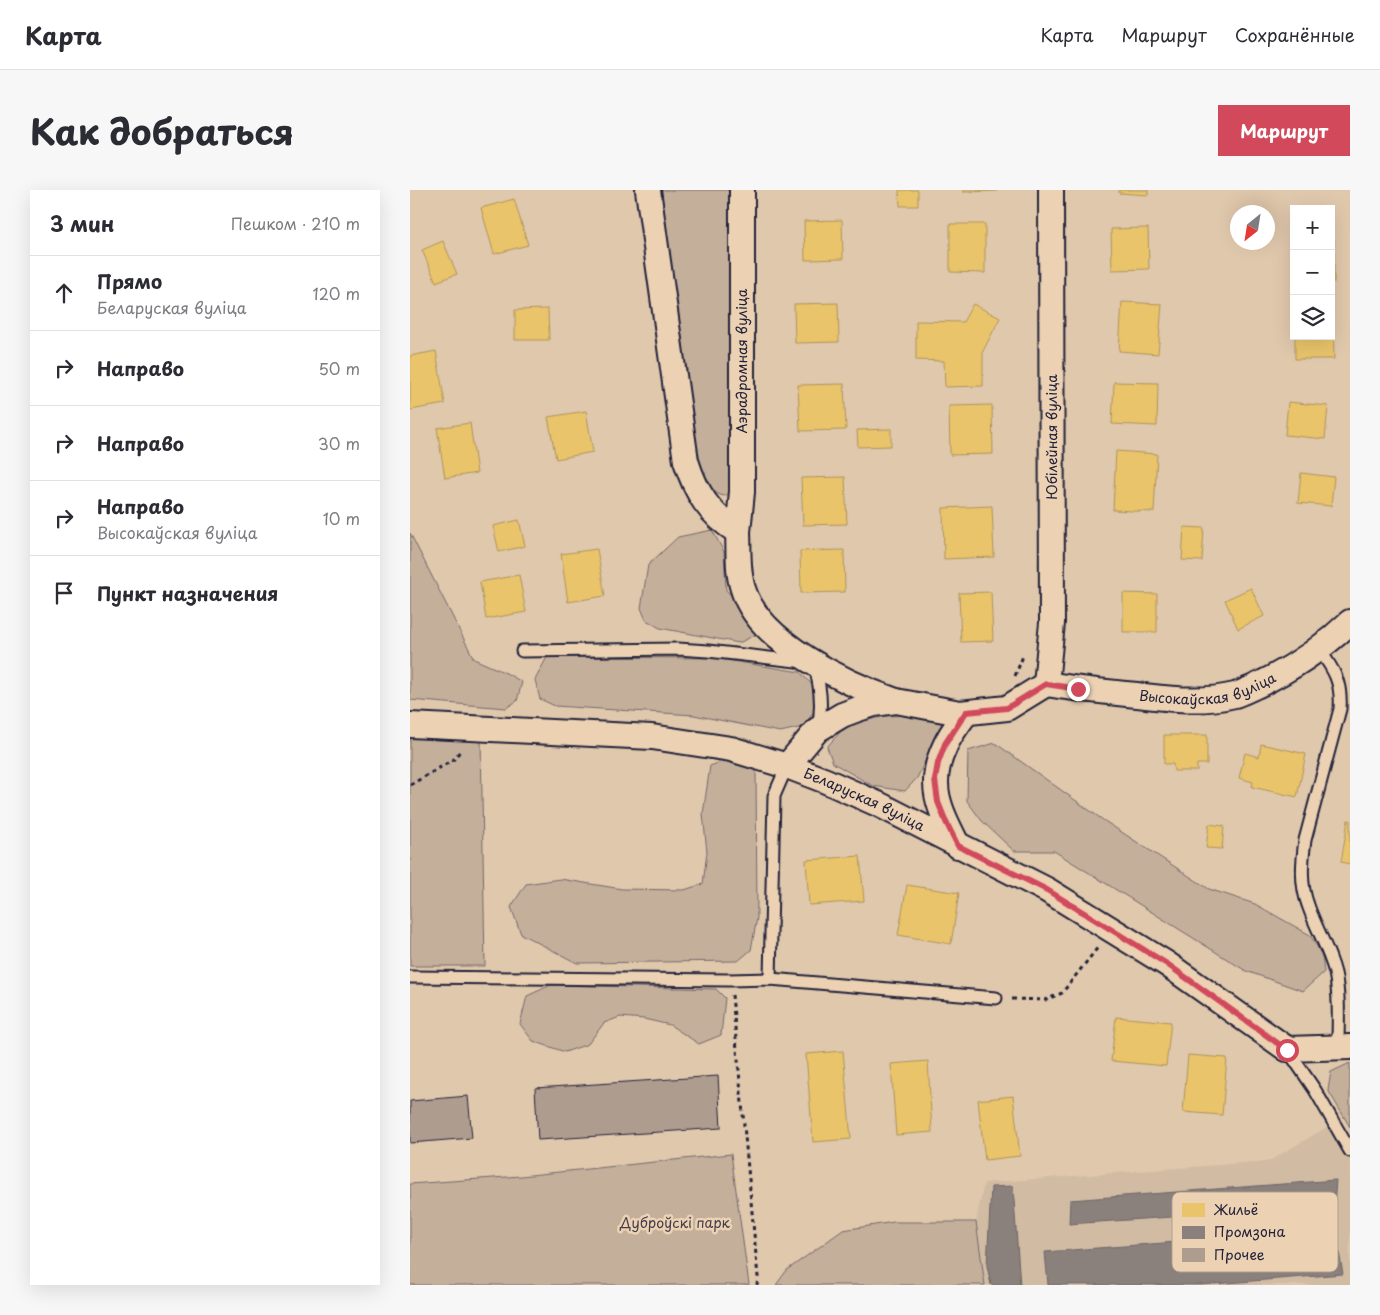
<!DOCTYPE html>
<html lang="ru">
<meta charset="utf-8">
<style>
body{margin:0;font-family:"Playpen Sans",sans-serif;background:#f7f7f7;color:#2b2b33}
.controls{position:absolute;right:15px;top:15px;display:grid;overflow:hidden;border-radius:0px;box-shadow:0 5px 20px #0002}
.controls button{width:45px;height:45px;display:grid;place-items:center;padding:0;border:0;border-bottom:1px solid #e1e1e2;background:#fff;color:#2b2b33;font:25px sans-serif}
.compass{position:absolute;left:820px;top:15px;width:45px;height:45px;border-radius:50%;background:#fff;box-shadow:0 5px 20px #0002;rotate:210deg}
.stop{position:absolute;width:15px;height:15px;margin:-11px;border:4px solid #d1495b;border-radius:50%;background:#fff}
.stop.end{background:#d1495b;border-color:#fff;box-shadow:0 1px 5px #0008}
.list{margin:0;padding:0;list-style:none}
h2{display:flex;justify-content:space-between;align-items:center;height:65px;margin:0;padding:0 20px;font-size:21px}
h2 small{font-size:16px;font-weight:400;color:#7c7c81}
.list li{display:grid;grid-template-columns:32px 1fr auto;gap:15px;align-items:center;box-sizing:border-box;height:75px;padding:0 20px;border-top:1px solid #e1e1e2}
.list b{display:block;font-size:19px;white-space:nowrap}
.list p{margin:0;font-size:16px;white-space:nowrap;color:#7c7c81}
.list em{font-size:16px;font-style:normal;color:#7c7c81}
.icon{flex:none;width:28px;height:28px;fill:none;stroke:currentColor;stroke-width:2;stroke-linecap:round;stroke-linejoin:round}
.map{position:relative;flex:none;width:940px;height:1095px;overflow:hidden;border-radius:0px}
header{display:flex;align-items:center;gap:30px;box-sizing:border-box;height:70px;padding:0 25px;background:#fff;border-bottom:1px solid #e1e1e2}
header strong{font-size:24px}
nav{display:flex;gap:28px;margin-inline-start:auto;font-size:18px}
.intro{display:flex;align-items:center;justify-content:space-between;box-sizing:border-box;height:120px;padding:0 30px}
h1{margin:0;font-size:35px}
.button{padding:12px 22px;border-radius:0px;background:#d1495b;color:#fff;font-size:18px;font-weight:700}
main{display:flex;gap:30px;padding:0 30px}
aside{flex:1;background:#fff;border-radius:0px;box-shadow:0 5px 20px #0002}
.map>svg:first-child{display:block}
.built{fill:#d1bba3}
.green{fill:#c4af9b;stroke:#73686b}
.homes{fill:#e9c46a;stroke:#ad935c}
.industry{fill:#8a817c;stroke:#6b6468}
.building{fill:#ae9c8e;stroke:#22223b}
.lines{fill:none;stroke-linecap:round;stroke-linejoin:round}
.lane-casing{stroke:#22223b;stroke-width:15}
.street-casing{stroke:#22223b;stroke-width:28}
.path{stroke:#22223b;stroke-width:3;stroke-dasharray:4 4;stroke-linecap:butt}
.lane{stroke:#ecd2b3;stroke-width:11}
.street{stroke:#ecd2b3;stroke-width:24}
.route{stroke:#d1495b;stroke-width:6}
.labels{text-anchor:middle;stroke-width:5;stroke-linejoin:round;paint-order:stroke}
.street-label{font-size:14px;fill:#22223b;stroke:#ecd2b3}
.park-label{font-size:14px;fill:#423e4e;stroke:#ecd2b3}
.key{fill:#ecd2b3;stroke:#af9d8f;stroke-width:1}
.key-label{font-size:14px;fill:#22223b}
</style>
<header>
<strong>Карта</strong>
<nav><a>Карта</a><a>Маршрут</a><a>Сохранённые</a></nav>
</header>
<div class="intro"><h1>Как добраться</h1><a class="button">Маршрут</a></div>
<main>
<aside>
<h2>3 мин<small>Пешком · 210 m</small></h2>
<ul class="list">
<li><svg class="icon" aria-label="ahead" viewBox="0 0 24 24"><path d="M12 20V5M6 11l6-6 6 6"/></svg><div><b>Прямо</b><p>Беларуская вуліца</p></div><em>120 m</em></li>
<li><svg class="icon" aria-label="right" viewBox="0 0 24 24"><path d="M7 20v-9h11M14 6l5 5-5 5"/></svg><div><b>Направо</b></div><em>50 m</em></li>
<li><svg class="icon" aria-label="right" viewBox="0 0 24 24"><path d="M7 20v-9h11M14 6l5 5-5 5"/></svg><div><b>Направо</b></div><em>30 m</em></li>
<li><svg class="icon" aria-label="right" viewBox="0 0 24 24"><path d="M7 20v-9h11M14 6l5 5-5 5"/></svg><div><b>Направо</b><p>Высокаўская вуліца</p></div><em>10 m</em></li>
<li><svg class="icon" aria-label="arrive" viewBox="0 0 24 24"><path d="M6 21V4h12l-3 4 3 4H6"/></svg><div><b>Пункт назначения</b></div></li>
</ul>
</aside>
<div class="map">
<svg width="940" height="1095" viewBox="0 0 940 1095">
<rect width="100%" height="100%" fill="#e0c8ac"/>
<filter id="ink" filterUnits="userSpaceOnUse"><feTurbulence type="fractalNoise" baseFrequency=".02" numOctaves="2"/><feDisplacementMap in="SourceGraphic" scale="10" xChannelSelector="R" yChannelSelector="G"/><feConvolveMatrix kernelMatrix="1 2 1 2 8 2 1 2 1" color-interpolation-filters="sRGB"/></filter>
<g filter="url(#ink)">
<!-- built -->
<path class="built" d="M924,933L940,961V1095H575L566,1032L574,993L859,971Z"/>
<!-- green -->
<g class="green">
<path d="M248,0H324L321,302L315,306C299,305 292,283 286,270Z"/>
<path d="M302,340L314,362L316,400L341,426L345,445L329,453L250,438L236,430L231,418L238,375L268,347Z"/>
<path d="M0,343L64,469L96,483L112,492L107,511L96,518L0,510Z"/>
<path d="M137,467L304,468L390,482L405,498V520L393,537L370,542L284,525L145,516L130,509L125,490Z"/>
<path d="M504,525L532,529L537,540L522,557L507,588L495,601L463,596L423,573L417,557L437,534L477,526Z"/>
<path d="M0,546L71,549L75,776H0Z"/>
<path d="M585,553L693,630L799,699L845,714L900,745L912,765L914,782L893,801L836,781L644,661H604L572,631L557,611L558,561Z"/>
<path d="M319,569L346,580L347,728L341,760L328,771L167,773L111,744L101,717L116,694L150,689L212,699L274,700L293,694L297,662L293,624L300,576Z"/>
<path d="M141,795L306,799L315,808L311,845L289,854L260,835L234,829L210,827L194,833L178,854L155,862L123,851L110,834L117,806Z"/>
<path d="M940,873V937L918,900L921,882Z"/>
<path d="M321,964L339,1095H0V994L111,986Z"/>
<path d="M484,1032H566L575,1095H366L377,1080L433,1040Z"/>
</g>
<!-- homes -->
<g class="homes">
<path d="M489,0H508V16H490Z"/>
<path d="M553,0H587V1L553,2Z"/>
<path d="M709,0H738V5L709,3Z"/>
<path d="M104,9L118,55L84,64L71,18Z"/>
<path d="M432,30L433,69L395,70L394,31Z"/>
<path d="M540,34H575V83L540,82Z"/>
<path d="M738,38L739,79L702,80L701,39Z"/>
<path d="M33,51L47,84L26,92L12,60Z"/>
<rect x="921" y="51" width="3" height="41"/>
<path d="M712,112L752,114L748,164L709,161Z"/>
<path d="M428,113L429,152L385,153L384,114Z"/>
<path d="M563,114L590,128L573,161V196L535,197L534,171L506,170V131L553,132Z"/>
<path d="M138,119L139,150H105V120Z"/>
<path d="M921,121H923L924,169H885V146H921Z"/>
<path d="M26,161L35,214L0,220V166Z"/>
<path d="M704,192L748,193L747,236L702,234Z"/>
<path d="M434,194L436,240L390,241L388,195Z"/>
<path d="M878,212L918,216L915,249L875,245Z"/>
<path d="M582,215L583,264L540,265L539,216Z"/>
<path d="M176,221L183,262L146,269L138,227Z"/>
<path d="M60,233L67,283L35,288L27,238Z"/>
<path d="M481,239V256L448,257L447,240Z"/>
<path d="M706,261L747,264L744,322L703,320Z"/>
<path d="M891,283L924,287L921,316L888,313Z"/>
<path d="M435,287L437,334L393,335L391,288Z"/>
<path d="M582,316L584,367L534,369L533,318Z"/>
<path d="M109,330L115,356L89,362L83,336Z"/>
<path d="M774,337L794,338L792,371L772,370Z"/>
<path d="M187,359L195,406L158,412L151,364Z"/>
<path d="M434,360L435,402L391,403L390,361Z"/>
<path d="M109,385L116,422L76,429L70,392Z"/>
<path d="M841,398L854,426L828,439L815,410Z"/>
<path d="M581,402L583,451L551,452L549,403Z"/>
<path d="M713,403L747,404V442H713Z"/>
<path d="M754,545H797V574H787V581H764L763,574H754Z"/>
<path d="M851,554L896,564L887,607L842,597L843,592L829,588L835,563L849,567Z"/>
<path d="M938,630H940V674L931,672Z"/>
<path d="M799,634L814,636L812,659L796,658Z"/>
<path d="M450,666L454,711L399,715L396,670Z"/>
<path d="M497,695L549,703L541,754L488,745Z"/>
<path d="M706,827L761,832L756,876L701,871Z"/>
<path d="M433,861L441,949L403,952L396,864Z"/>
<path d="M778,865L817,868L812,925L773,922Z"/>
<path d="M518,871L522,942L486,945L481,874Z"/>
<path d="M603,906L610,966L575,970L568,910Z"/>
</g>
<!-- industry -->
<g class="industry">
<path d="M926,990L924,1016L659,1034L660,1010Z"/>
<path d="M603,996L610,1095H581L577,1076L581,997Z"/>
<path d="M925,1040L933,1084L791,1095H638L635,1062Z"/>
</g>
<!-- building -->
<g class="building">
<path d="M308,886L311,938L128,950L125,898Z"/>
<path d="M58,906L62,948L0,953V911Z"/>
</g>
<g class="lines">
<!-- lane casing -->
<g class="lane-casing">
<g id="lane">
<path d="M909,459C924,480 932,492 930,519L895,650C892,672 890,694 898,715C906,739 919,759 925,783C930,807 928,833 928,857"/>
<path d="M112,461L268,459L298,461L404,473C410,494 413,516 408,537"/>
<path d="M0,787L320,790L360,789L586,808"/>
<path d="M360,789L364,606L377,576"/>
<path d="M877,859L905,900L940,961"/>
</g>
</g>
<!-- street casing -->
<g class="street-casing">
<g id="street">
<path d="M238,0L276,271C286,303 299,324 328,342C329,361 327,381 333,399C349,453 437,494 486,511"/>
<path d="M328,342L332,302V0"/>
<path d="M636,494L642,433L641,0"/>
<path id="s1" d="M636,494C666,499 696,502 727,505C760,509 792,513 825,505C832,503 839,499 846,496C880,480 913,458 940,432"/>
<path id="s2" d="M0,535L242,547L321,559L377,576L416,591L470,615L637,700L757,774L877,859L940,857"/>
<path d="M377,576L407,540L432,525L448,519L464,514L486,511L550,523L597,518L636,494"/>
<path d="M548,656C530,620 516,595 535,556C540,544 549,533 556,523"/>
</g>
</g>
<!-- path -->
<g class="path">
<path d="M605,486L613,466"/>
<path d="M0,595L43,570L51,560"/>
<path d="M322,805L348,1087L347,1095"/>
<path d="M602,809L635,810L652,803L689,756"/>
</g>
<!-- lane -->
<use href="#lane" class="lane"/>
<!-- street -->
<use href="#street" class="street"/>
</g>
</g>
<g class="lines" filter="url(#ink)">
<!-- route -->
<path class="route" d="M668,499L636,494L597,518L556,522L535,554L528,573L525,590L528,612L536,632L548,656L637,700L757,774L877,860"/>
</g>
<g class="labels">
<!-- street labels -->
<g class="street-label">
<text transform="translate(332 171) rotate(-90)" y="5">Аэрадромная вуліца</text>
<text transform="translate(642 247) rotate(-90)" y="5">Юбілейная вуліца</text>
<text dy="5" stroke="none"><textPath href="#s1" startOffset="164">Высокаўская вуліца</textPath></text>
<text dy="5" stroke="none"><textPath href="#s2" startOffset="465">Беларуская вуліца</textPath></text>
</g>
<!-- park labels -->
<g class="park-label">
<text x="265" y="1038">Дуброўскі парк</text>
</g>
</g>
<!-- legend -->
<rect x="762" y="1002" width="166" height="80" rx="8" class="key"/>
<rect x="772" y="1013" width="23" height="14" fill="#e9c46a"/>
<rect x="772" y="1036" width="23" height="13" fill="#8a817c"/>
<rect x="772" y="1058" width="23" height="14" fill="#ae9c8e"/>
<g class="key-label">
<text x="804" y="1025">Жильё</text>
<text x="804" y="1047">Промзона</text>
<text x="804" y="1070">Прочее</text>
</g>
</svg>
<div class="controls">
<button>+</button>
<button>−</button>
<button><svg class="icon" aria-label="layers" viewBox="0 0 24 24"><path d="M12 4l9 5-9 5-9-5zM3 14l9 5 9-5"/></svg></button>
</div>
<svg class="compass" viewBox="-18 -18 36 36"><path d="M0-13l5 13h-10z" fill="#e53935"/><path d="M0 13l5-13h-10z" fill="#7c7c81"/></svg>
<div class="stop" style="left:877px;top:860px"></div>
<div class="stop end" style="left:668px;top:499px"></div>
</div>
</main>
